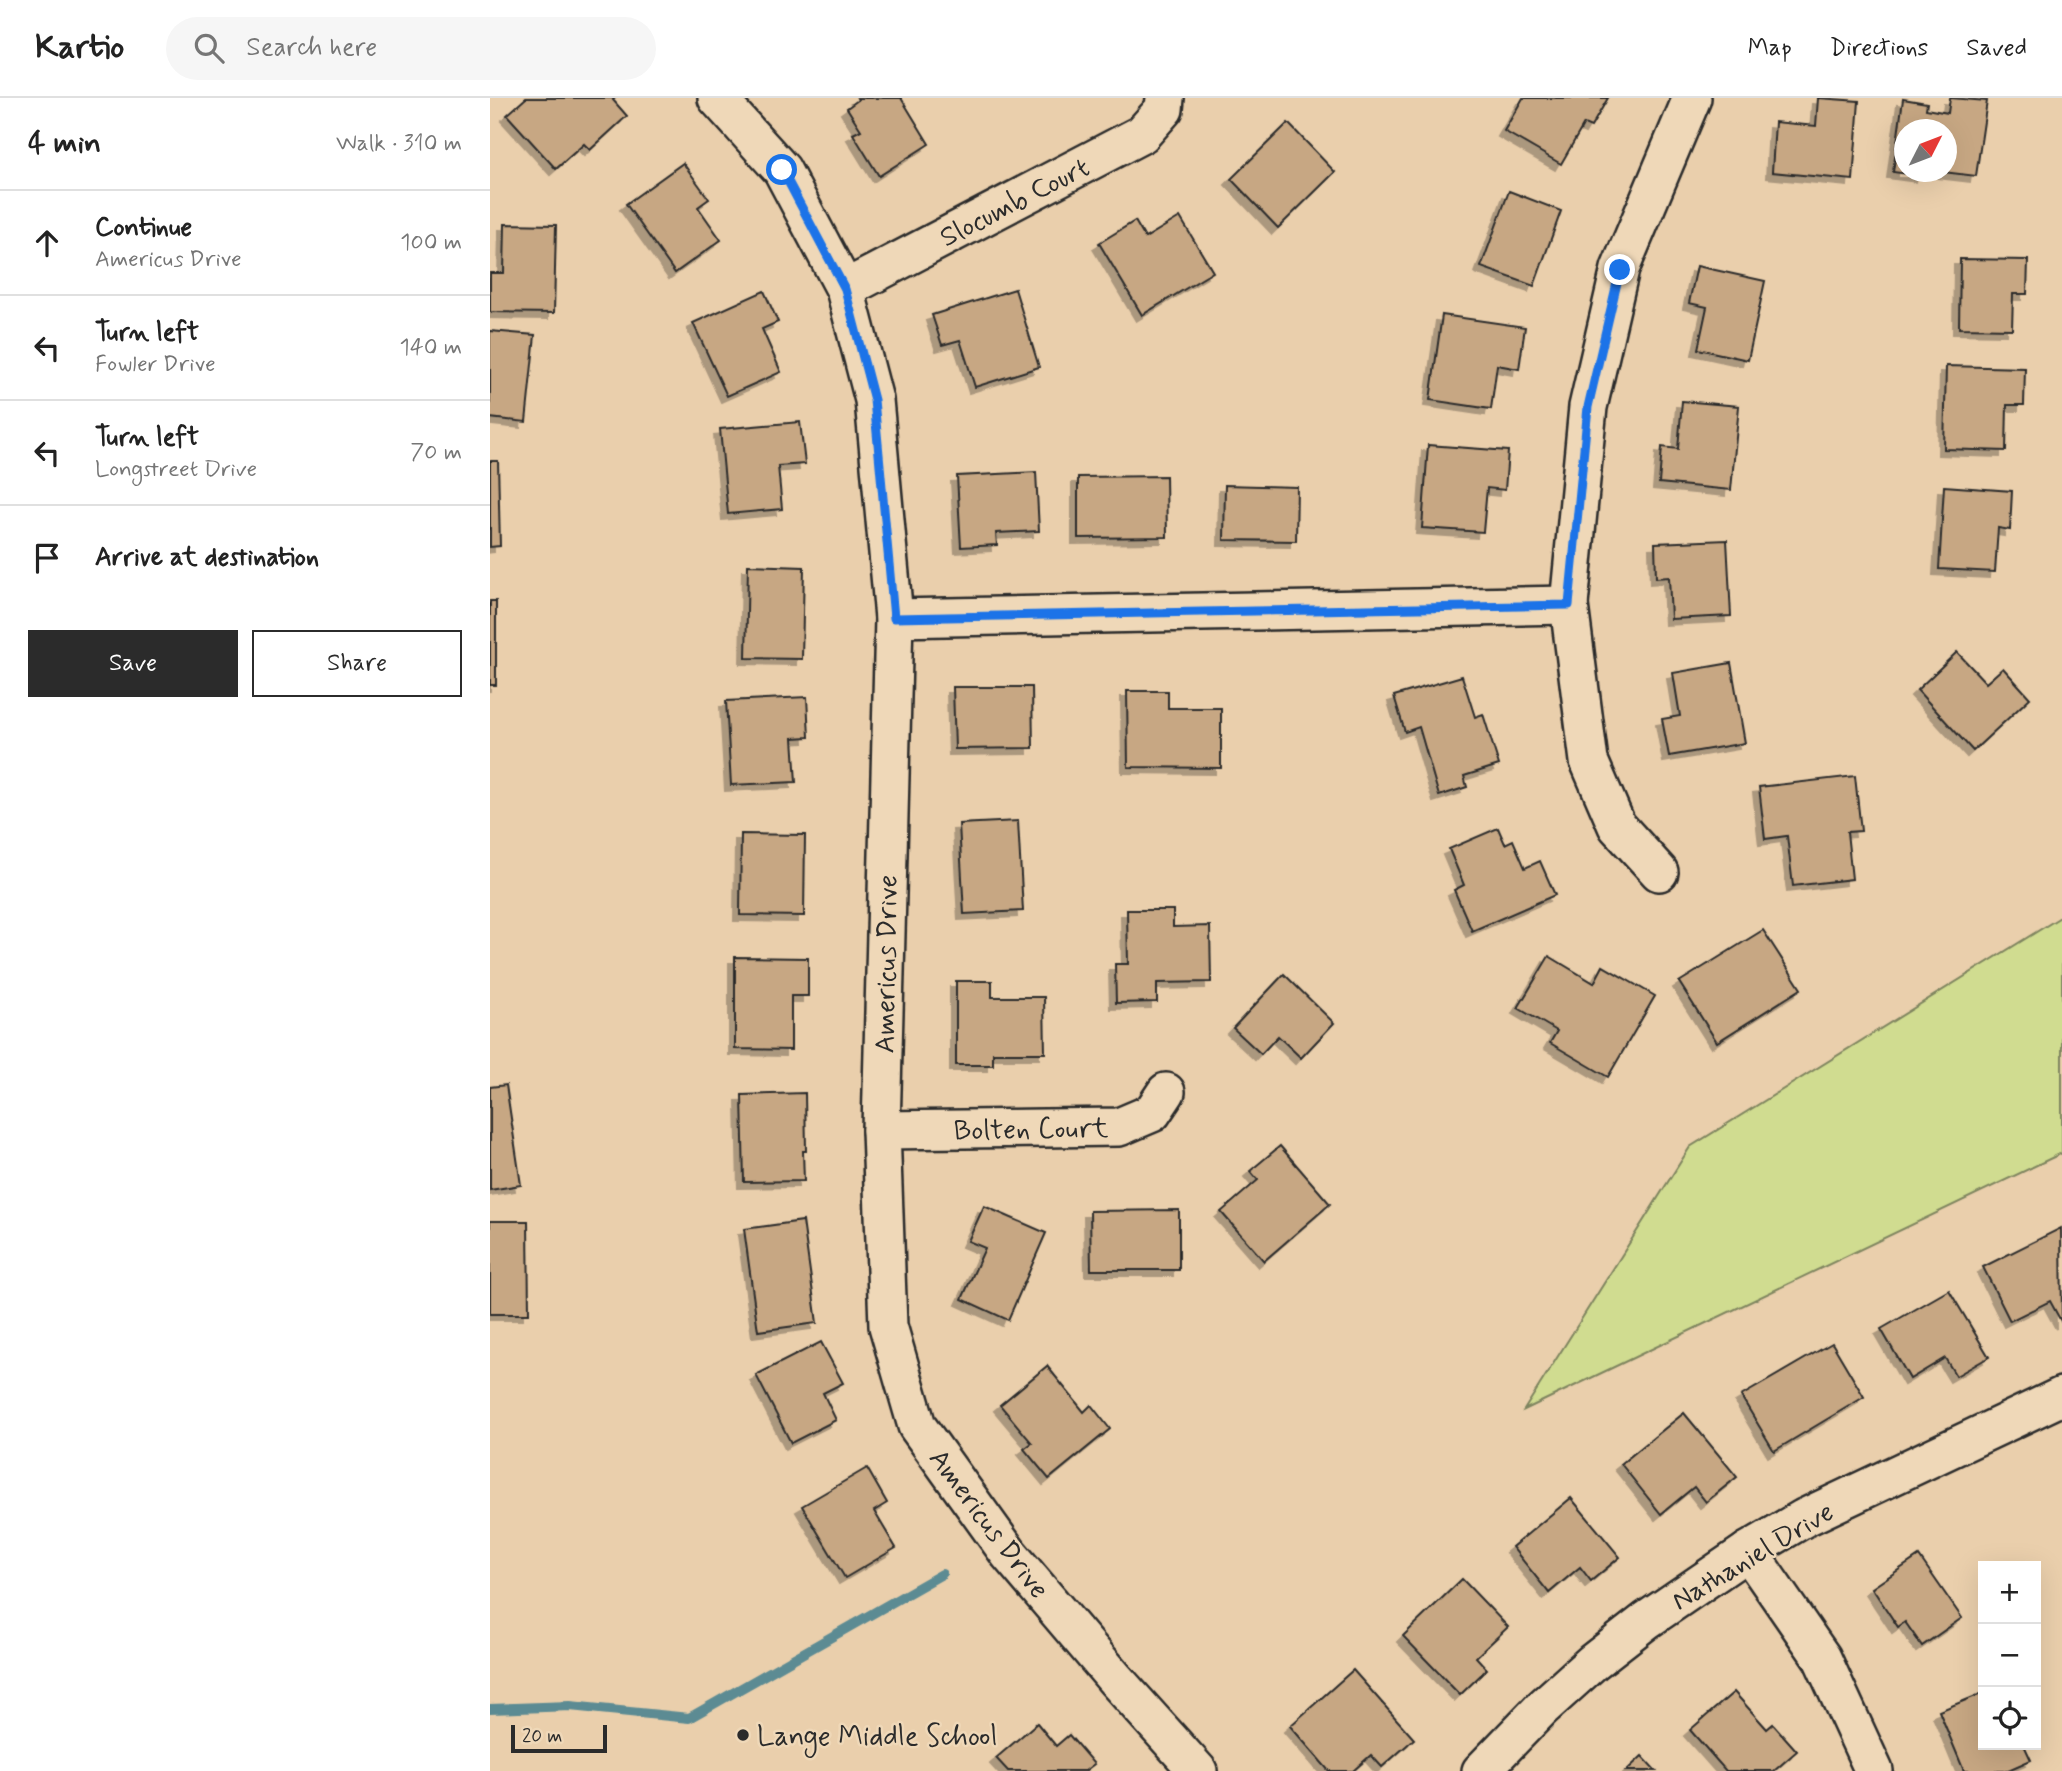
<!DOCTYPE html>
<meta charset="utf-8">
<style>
body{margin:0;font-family:Mynerve,sans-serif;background:#f6f6f6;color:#222}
.controls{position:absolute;right:21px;bottom:21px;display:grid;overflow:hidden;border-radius:0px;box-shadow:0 7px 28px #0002}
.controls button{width:63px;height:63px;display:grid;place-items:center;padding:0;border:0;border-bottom:2px solid #e0e0e0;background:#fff;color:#222;font:35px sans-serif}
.compass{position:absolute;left:1404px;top:21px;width:63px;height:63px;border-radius:50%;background:#fff;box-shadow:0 7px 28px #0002;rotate:48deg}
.scale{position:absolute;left:21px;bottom:18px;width:96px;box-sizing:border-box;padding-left:7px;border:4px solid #2b2b2b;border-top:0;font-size:19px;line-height:24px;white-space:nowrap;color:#2b2b2b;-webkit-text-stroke:5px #efd8b8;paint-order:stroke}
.stop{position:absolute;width:21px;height:21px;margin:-16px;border:5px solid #1a73e8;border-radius:50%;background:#fff}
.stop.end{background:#1a73e8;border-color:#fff;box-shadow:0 2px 7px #0008}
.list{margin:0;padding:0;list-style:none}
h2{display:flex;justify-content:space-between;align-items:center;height:91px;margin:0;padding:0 28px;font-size:30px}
h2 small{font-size:23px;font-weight:400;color:#767676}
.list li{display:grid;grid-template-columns:46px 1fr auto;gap:21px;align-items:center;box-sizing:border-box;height:105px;padding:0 28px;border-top:2px solid #e0e0e0}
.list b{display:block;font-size:26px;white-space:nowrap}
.list p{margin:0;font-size:23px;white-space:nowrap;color:#767676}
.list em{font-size:23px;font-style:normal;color:#767676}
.actions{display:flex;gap:14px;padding:21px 28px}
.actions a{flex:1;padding:16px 0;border:2px solid #2b2b2b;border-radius:0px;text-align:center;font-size:24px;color:#2b2b2b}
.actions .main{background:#2b2b2b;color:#fff}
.icon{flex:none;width:38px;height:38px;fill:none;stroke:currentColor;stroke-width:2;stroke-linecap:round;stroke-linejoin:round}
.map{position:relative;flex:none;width:1572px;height:1673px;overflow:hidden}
header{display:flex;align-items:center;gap:42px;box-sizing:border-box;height:98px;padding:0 35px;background:#fff;border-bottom:2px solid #e0e0e0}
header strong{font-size:33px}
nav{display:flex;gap:38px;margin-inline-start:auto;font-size:24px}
.search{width:490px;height:63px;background:#f6f6f6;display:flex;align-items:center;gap:18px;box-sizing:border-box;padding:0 24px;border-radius:38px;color:#767676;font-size:26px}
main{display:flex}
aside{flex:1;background:#fff}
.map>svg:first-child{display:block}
.green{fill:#d0dc90;stroke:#7e845e;stroke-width:2}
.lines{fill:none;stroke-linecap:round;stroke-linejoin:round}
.stream{stroke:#5c8b93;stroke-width:10}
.building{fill:#c7a783;stroke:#2b2b2b;stroke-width:2;filter:url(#shadow)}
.minor-casing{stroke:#2b2b2b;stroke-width:42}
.minor{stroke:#efd8b8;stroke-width:37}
.route{stroke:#1a73e8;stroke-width:9}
.poi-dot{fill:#2b2b2b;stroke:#efd8b8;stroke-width:2.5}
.labels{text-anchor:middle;stroke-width:5;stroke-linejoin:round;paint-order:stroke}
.street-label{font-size:28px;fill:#2b2b2b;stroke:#efd8b8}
.poi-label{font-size:28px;fill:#2b2b2b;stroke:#efd8b8;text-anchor:start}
</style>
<header>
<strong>Kartio</strong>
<div class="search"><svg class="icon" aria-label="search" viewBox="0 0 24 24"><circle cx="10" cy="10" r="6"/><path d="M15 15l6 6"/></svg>Search here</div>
<nav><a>Map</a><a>Directions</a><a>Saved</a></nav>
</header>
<main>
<aside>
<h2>4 min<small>Walk · 310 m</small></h2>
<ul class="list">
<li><svg class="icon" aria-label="ahead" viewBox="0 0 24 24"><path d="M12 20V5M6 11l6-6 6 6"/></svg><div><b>Continue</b><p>Americus Drive</p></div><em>100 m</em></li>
<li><svg class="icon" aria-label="left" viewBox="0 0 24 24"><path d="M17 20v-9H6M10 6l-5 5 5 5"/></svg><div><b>Turn left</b><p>Fowler Drive</p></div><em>140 m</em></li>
<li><svg class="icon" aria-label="left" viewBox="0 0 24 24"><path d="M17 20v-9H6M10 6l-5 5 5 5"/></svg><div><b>Turn left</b><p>Longstreet Drive</p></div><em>70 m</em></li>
<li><svg class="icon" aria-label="arrive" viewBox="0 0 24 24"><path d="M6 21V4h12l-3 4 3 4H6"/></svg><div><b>Arrive at destination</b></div></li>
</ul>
<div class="actions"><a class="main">Save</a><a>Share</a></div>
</aside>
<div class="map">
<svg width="1572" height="1673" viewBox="0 0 1572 1673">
<defs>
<filter id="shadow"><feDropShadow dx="-6" dy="6" stdDeviation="0" flood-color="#0004"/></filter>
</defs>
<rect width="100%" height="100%" fill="#eacfac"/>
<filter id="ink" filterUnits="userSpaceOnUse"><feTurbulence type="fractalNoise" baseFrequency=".0143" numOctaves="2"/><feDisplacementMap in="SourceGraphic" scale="14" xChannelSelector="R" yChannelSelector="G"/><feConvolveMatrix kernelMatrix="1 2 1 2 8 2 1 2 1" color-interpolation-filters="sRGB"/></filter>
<g filter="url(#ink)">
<!-- green -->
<path class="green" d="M1572,818V1055L1034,1312L1200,1049Z"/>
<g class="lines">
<!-- stream -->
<path class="stream" d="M0,1611L80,1608L199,1620L452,1476"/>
</g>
<!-- building -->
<g class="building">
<path d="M36,0H125L123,2L137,18L100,52L94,46L66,71L17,17Z"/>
<path d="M367,0H411L439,46L389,78L363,36L371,32L357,10L368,2Z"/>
<path d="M1033,0H1118L1101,29L1094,26L1071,66L1014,33Z"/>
<path d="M1328,0L1369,3L1363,82L1282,74L1285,24L1326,28Z"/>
<path d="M1460,0L1497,3L1486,78L1453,74H1456V32H1414V74H1433L1432,78L1403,74L1413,1L1437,5L1436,11L1458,15Z"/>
<path d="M798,25L845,74L788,130L741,81Z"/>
<path d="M193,65L219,101L208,109L231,142L185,175L136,106Z"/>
<path d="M1019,93L1071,113L1044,188L991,169Z"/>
<path d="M690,119L723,174L652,217L609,145L645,123L655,140Z"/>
<path d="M15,126L66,127L64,215L0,214V175H14Z"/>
<path d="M1470,161L1538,162L1537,196H1523L1522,231L1469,230Z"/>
<path d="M1207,168L1275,183L1258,262L1208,251L1217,209L1199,205Z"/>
<path d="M525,191L549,269L485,289L470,242L452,247L442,217Z"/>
<path d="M274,193L288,224L272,231L291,274L237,298L203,225Z"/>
<path d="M952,217L1035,229L1029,271L1007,267L1001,311L940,302Z"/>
<path d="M0,233L45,237L36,324L0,320Z"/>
<path d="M1456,268L1535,270L1534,307H1517L1516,353L1454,351Z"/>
<path d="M1192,303L1249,308L1241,392L1169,385L1172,349L1188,351Z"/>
<path d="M310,324L315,366L288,368L292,411L238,416L230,331Z"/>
<path d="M938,347L1018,353L1015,392L997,390L993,434L932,430Z"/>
<path d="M0,363H8L10,448L0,449Z"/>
<path d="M546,374L549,433L506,435L507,447L471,449L467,378Z"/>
<path d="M676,378L677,439L588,440V379Z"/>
<path d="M735,387L807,389L806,443L734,442Z"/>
<path d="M1454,388L1522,393L1520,432L1508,430L1505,474L1449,471Z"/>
<path d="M1237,442L1241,518L1181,521L1179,479L1166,480L1165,445Z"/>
<path d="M258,467L314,469L312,561L256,560Z"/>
<rect x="0" y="503" width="6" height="84"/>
<path d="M1467,554L1496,585L1513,570L1540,600L1483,653L1427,592Z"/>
<path d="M1241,565L1255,645L1179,658L1172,621L1190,618L1183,575Z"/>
<path d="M972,578L985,619L993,616L1009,667L974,678L977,689L949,698L929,629L915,634L904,598Z"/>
<path d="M463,589H542L543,650L465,651Z"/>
<path d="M637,593H678V610H731V670L638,669Z"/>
<path d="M317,599L319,639L303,640L306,684L241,687L236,603Z"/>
<path d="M1365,678L1371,733L1357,734L1362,781L1303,788L1297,738L1275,741L1269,689Z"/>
<path d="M528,723L533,813L474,816L469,726Z"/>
<path d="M1008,730L1015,746L1023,742L1035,770L1050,763L1065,797L982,833L964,792L974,787L959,751Z"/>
<path d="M251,736L315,737L314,818L250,817Z"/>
<path d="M637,812H683V829L720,828L721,884L667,885V904L626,905L625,866H638Z"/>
<path d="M1273,832L1311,891L1227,944L1189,884Z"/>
<path d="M1059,858L1104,885L1113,868L1165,898L1118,979L1060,945L1067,933L1028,910Z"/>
<path d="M245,859L318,860V898H301V952L245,951Z"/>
<path d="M794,876L844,925L811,960L788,938L771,956L743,930Z"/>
<path d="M466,883H502V899H554L555,955H503V967H466Z"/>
<path d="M16,987L31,1087L0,1092V989Z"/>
<path d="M315,995L316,1053H313L314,1083L254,1084L252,997Z"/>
<path d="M790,1048L840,1106L774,1163L731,1114L768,1082L760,1073Z"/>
<path d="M494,1108L556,1135L518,1222L472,1201L495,1150L478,1143Z"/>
<path d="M689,1112V1172H601L600,1113Z"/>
<path d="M0,1123H38L39,1216H0Z"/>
<path d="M313,1123L327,1225L268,1233L254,1131Z"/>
<path d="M1571,1130L1572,1225L1560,1203L1520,1223L1493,1169Z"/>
<path d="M1459,1192L1499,1259L1466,1278L1455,1260L1420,1281L1391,1231Z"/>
<path d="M331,1244L353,1285L333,1295L346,1322L301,1345L266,1277Z"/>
<path d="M1342,1245L1374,1299L1284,1353L1251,1298Z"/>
<path d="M557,1268L594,1314L601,1307L620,1331L559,1381L534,1351L542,1345L510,1307Z"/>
<path d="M1194,1315L1247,1379L1216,1404L1204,1389L1171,1416L1131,1366Z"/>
<path d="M377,1370L397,1405L384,1413L406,1450L355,1480L312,1408Z"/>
<path d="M1081,1400L1130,1459L1101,1483L1090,1469L1059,1495L1022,1449Z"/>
<path d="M1429,1458L1472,1520L1432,1548L1415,1524L1408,1529L1382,1490Z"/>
<path d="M972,1481L1018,1529L986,1559L997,1571L970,1597L913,1538Z"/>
<path d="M863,1572L924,1641L892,1669L881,1657L863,1673H839L800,1628Z"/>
<path d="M1244,1594L1277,1631L1283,1626L1307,1653L1284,1673H1236L1200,1632Z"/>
<path d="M1493,1595V1647H1534L1541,1662L1516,1673H1474L1449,1613Z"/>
<path d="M547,1625L566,1648L579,1637L604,1666L595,1673H518L506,1660Z"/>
<path d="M1152,1658L1166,1673H1136Z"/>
</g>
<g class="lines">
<!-- minor casing -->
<g class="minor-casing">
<g id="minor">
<path d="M227,0L292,72L355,191L384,302L404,520L391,1032L398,1228L427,1328L519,1456L626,1582L708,1673"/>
<path d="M355,191L652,36L674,11L675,0"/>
<path d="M404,520L1079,507"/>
<path d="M1169,774L1127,728L1099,663L1079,507L1098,309L1130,171L1202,0"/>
<path d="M391,1032L629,1029L662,1015L676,994"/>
<path d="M1258,1453L1332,1560L1384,1673"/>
<path d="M991,1673L1052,1610L1103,1564L1157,1522L1258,1453L1314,1420L1572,1298"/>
</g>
</g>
<!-- minor -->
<use href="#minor" class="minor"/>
</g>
</g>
<g class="lines" filter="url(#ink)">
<!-- route -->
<path class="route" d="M292,72L355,191L384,302L404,520L1079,507L1098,309L1130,172"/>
</g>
<!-- markers -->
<circle class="poi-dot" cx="253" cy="1637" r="7"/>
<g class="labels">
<!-- street labels -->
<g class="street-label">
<text transform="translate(524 103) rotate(-27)" y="10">Slocumb Court</text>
<text transform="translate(395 866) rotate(-89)" y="10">Americus Drive</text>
<text transform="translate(541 1030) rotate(-1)" y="10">Bolten Court</text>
<text transform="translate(500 1425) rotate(53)" y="10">Americus Drive</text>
<text transform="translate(1262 1457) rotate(-31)" y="10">Nathaniel Drive</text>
</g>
<!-- poi labels -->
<g class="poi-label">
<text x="267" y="1647">Lange Middle School</text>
</g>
</g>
</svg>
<div class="controls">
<button>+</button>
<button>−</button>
<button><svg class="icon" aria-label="locate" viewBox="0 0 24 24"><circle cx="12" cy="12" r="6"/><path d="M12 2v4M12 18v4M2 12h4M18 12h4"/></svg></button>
</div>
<svg class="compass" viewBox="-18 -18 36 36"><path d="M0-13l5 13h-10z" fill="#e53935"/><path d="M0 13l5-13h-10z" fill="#767676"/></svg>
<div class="scale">20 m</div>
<div class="stop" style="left:292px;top:72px"></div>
<div class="stop end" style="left:1130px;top:172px"></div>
</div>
</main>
